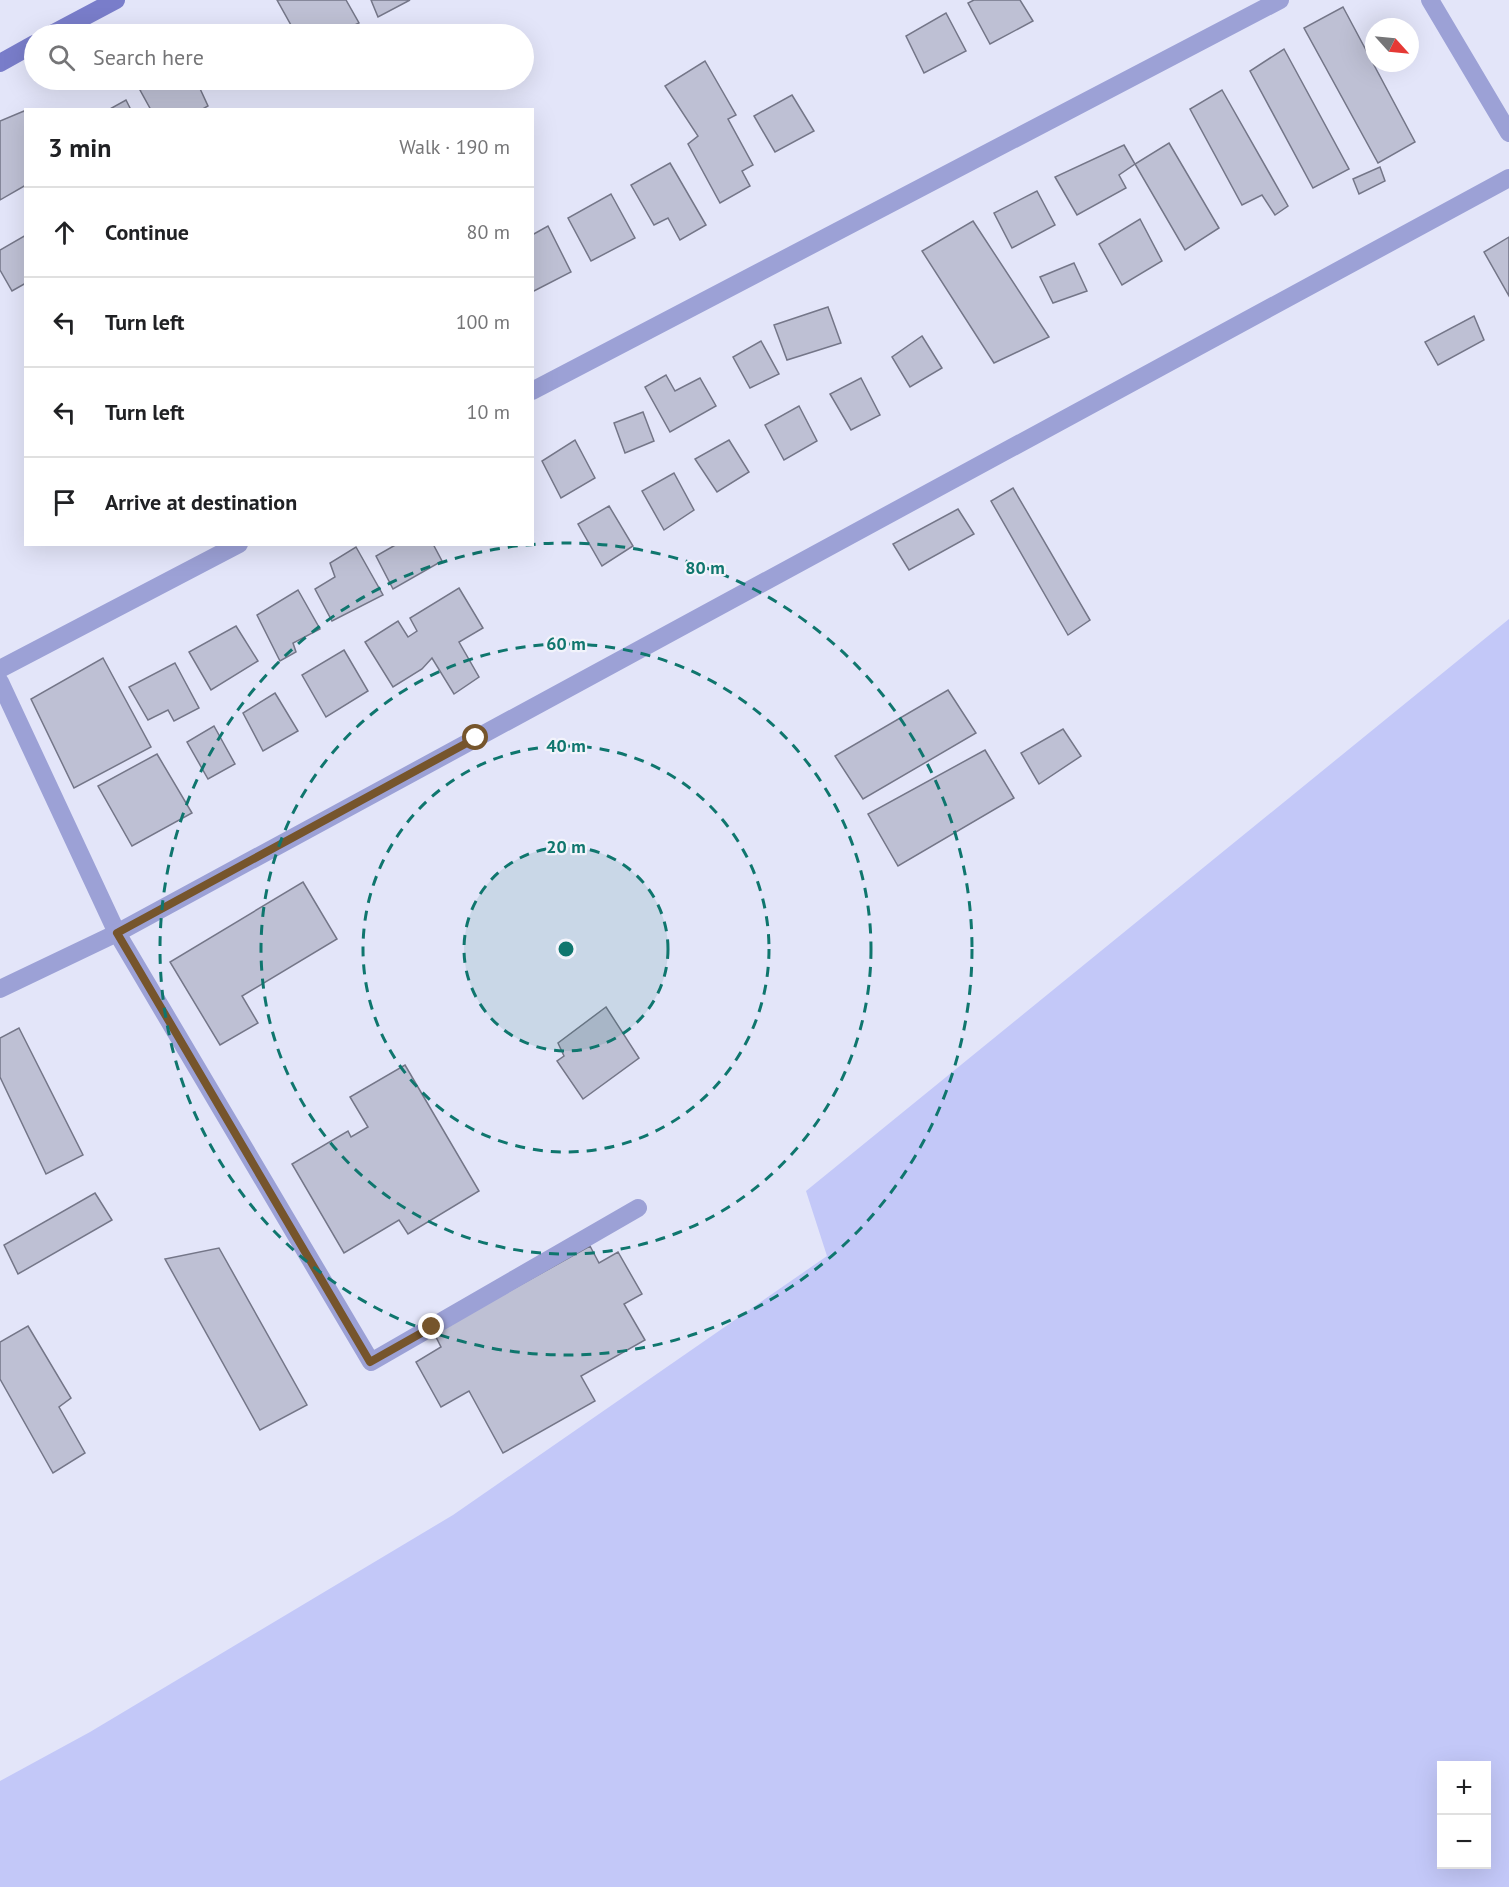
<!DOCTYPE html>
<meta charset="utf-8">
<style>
body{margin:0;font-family:"PT Sans",sans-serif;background:#f2f2f2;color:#202124}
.controls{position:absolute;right:18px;bottom:18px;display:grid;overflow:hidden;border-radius:0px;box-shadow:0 6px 24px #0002}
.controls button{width:54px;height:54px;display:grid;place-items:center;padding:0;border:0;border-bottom:2px solid #e0e0e0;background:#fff;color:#202124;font:30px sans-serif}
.compass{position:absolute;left:1365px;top:18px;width:54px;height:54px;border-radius:50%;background:#fff;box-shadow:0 6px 24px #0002;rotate:117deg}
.stop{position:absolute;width:18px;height:18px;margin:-14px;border:4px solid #76552c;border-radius:50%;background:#fff}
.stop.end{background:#76552c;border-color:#fff;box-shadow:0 2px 6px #0008}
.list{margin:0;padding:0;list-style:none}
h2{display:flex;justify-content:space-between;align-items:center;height:78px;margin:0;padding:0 24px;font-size:26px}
h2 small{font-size:20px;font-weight:400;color:#757577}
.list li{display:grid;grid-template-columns:39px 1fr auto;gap:18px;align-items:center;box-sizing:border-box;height:90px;padding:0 24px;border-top:2px solid #e0e0e0}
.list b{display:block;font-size:22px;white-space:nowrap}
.list em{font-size:20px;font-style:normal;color:#757577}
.icon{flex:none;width:33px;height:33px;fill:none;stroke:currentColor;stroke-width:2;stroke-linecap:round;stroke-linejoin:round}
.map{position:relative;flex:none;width:1509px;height:1887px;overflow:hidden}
.search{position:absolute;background:#fff;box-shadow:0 6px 24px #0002;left:24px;top:24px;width:510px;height:66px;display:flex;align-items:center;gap:15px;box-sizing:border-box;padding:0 21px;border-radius:33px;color:#757577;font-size:22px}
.panel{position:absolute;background:#fff;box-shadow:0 6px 24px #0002;left:24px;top:108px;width:510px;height:438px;border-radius:0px}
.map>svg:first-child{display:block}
.water{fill:#c3c8f8;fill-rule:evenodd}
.building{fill:#bec0d4;stroke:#747688;stroke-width:1.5}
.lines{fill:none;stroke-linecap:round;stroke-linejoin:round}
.minor{stroke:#9ca1d6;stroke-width:18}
.secondary{stroke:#797dca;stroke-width:18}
.route{stroke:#76552c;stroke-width:8}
.ring{fill:none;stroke:#0f766e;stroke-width:3;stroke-dasharray:10 8}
.centre{fill:#0f766e;stroke:#f2f3fb;stroke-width:3}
.ring-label{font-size:18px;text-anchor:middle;font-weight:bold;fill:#0f766e;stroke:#f2f3fb;stroke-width:4.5;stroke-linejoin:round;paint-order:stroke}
</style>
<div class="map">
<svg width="1509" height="1887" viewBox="0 0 1509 1887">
<rect width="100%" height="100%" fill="#e3e5f9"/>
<!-- water -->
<path class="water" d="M1509,619V1887H0V1781L90,1732L453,1515L827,1256L806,1191ZM1442,1766H1486V1864H1442Z"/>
<!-- building -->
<g class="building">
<path d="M277,0H346L359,23L336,34H296Z"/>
<path d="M371,0H410L378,17Z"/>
<path d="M974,0H1020L1033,21L990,44L968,3Z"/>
<path d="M1343,7L1415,142L1378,163L1304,28Z"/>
<path d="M946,13L966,51L924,73L906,36Z"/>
<path d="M1284,49L1349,169L1313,188L1250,71Z"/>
<path d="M705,61L736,115L728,119L753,165L742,171L750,186L720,203L688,144L698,136L665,86Z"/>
<path d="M159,80H196L208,106L201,110H151L140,90Z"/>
<path d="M1222,90L1288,206L1275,215L1262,195L1242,205L1190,109Z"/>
<path d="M792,95L814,131L775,152L754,116Z"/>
<path d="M126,100L131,110H108Z"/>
<path d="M24,111L26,115V185L0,200V121Z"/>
<path d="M1169,143L1219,228L1185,250L1135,164Z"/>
<path d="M1124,145L1135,164L1119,175L1126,188L1077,215L1055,177Z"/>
<path d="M670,163L706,225L680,240L668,218L654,225L631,185Z"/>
<path d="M1380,167L1385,181L1359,194L1353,179Z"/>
<path d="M1037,191L1055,225L1012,248L994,213Z"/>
<path d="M611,194L635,238L591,261L568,218Z"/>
<path d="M1140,219L1162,261L1122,285L1099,244Z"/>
<path d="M973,221L1049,337L994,363L922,251Z"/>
<path d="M548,226L571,272L532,292V235Z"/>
<path d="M26,235V283L12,291L0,270V250Z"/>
<path d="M1509,237V296L1484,252Z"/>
<path d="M1074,263L1087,291L1053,303L1040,277Z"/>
<path d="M828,307L841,343L787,360L774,325Z"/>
<path d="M1474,316L1484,340L1438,365L1425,342Z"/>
<path d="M922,336L942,368L910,387L892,357Z"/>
<path d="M761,341L779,374L750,388L733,357Z"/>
<path d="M666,375L675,391L700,378L716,406L670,432L645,387Z"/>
<path d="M861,378L880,415L851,430L830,394Z"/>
<path d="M799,406L817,441L784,460L765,425Z"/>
<path d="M643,412L654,441L625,453L614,423Z"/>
<path d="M575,440L595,478L561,498L542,461Z"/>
<path d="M729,440L749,472L717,492L695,459Z"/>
<path d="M674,473L694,510L664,530L642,491Z"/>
<path d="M1013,488L1090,620L1068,635L991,501Z"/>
<path d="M609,506L633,546L602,566L578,524Z"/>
<path d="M958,509L974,534L909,570L893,544Z"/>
<path d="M397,544H433L442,561L393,589L376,556Z"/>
<path d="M356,547L383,595L332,621L315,589L335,577L330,563Z"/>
<path d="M459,588L483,628L459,642L479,677L454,694L432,658L422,669L393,687L365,642L398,621L408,637L417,631L410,618Z"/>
<path d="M298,590L320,629L293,643L296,652L280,661L257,615Z"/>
<path d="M236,626L258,661L211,690L189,652Z"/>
<path d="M344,650L368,691L326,717L302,675Z"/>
<path d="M103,658L151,747L74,788L31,699Z"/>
<path d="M175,663L199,708L174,721L168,710L148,720L129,687Z"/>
<path d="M948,690L976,733L863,799L835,756Z"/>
<path d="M275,693L298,731L263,751L243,713Z"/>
<path d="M214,726L235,764L208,779L187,742Z"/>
<path d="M1063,729L1081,756L1039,784L1021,753Z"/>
<path d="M985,750L1014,798L898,866L868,814Z"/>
<path d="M157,754L192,813L132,846L98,786Z"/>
<path d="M303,882L337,939L242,996L258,1023L220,1045L170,962Z"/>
<path d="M606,1007L639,1058L583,1099L557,1061L564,1056L558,1043Z"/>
<path d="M19,1028L83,1155L46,1174L0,1077V1038Z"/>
<path d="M405,1065L479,1191L408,1234L399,1220L344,1253L292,1164L348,1131L351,1137L368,1127L350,1097Z"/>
<path d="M95,1193L112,1220L18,1274L4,1245Z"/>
<path d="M590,1246L599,1263L618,1252L642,1294L624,1304L645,1340L581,1376L595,1401L503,1453L469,1391L441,1407L416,1362L441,1347L434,1333Z"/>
<path d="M219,1248L307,1405L260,1430L165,1259Z"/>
<path d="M28,1326L71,1398L59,1407L85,1453L53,1473L0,1379V1342Z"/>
</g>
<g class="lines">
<!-- minor -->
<g class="minor">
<path d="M1430,0L1509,133"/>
<path d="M532,391L1280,0"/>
<path d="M0,669L239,544"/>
<path d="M0,682L117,933L371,1362L638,1208"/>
<path d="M0,989L117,933L1509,178"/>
</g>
<!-- secondary -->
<g class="secondary">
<path d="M52,34L116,0"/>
<path d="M0,63L34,44"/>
</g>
</g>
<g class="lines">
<!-- route -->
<path class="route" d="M432,1327L370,1362L117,933L476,738"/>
</g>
<!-- distance rings -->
<circle cx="566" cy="949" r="102" fill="#0f766e" fill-opacity=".12"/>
<g class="ring">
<circle cx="566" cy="949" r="102"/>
<circle cx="566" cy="949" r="203"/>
<circle cx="566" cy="949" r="305"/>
<circle cx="566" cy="949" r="406"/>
</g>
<circle cx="566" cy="949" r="9" class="centre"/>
<g class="ring-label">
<text x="705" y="574">80 m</text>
<text x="566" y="650">60 m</text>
<text x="566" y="752">40 m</text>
<text x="566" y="853">20 m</text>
</g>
</svg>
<div class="controls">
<button>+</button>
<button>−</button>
</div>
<svg class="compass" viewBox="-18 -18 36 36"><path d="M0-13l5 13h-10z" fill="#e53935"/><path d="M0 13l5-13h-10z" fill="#757577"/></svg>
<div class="stop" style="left:476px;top:738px"></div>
<div class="stop end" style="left:432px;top:1327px"></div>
<div class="search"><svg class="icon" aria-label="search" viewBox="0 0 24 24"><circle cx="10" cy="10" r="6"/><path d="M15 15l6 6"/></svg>Search here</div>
<section class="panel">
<h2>3 min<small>Walk · 190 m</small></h2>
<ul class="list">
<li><svg class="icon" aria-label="ahead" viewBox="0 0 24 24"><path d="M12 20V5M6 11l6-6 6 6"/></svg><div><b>Continue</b></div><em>80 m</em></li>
<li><svg class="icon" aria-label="left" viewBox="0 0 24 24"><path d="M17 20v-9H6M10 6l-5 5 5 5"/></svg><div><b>Turn left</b></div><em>100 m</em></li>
<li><svg class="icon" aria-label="left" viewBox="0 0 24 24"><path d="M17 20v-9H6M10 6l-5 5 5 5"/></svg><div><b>Turn left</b></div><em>10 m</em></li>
<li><svg class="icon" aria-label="arrive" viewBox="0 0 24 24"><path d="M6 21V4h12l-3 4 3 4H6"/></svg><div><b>Arrive at destination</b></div></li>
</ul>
</section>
</div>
